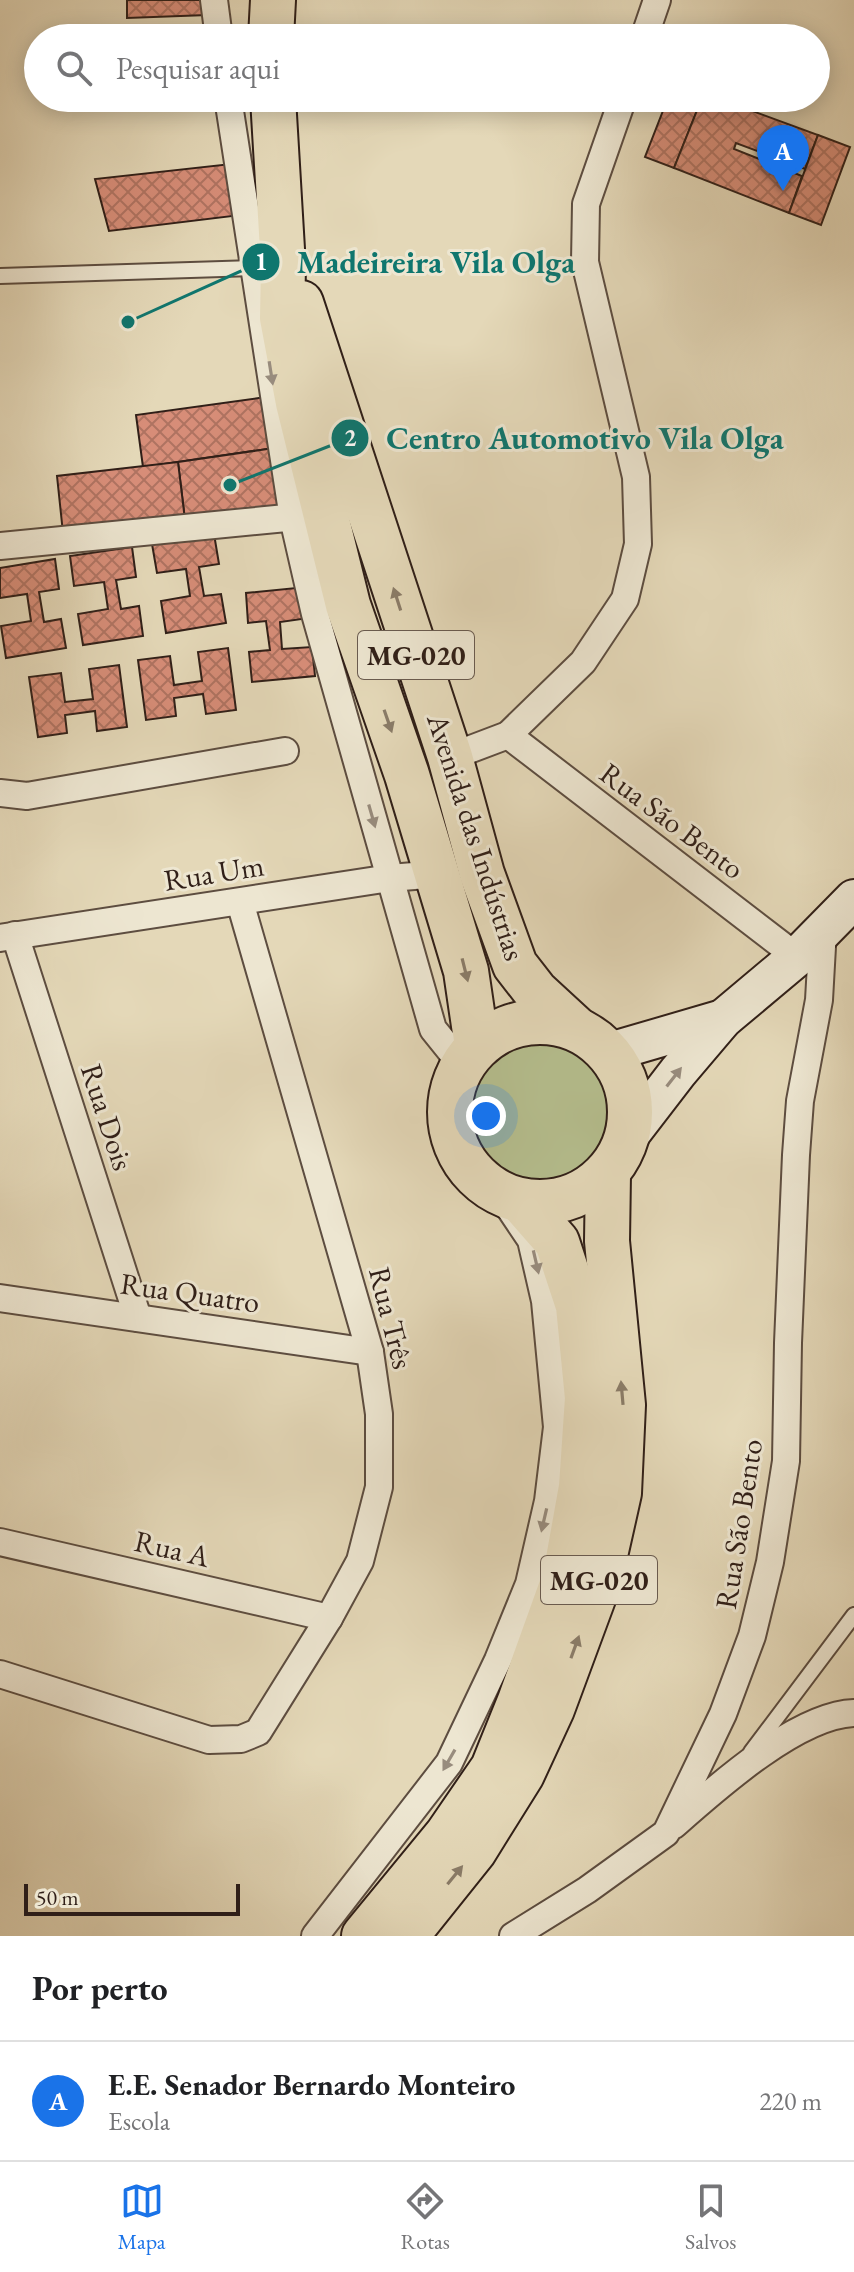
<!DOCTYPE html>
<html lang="pt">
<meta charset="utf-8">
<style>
body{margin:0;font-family:"EB Garamond",serif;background:#f6f6f6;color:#202124}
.scale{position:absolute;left:24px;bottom:20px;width:216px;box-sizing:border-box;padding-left:8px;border:4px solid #301f18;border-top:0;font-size:22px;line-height:28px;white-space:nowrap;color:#301f18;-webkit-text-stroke:6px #ede6d1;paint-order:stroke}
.you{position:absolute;left:486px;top:1116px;width:28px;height:28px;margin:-20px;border:6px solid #fff;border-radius:50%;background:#1a73e8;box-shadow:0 0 0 12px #1a73e833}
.badge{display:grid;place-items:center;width:52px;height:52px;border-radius:50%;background:#1a73e8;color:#fff;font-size:26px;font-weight:700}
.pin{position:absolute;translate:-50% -66px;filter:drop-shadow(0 2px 4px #0008)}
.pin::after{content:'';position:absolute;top:42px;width:28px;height:24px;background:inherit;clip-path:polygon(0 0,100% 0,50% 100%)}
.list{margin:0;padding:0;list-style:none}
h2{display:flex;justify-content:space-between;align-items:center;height:104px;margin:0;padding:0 32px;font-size:34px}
h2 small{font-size:26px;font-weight:400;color:#757577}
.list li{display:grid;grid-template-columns:52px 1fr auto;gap:24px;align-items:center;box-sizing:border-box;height:120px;padding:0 32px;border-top:2px solid #e0e0e0}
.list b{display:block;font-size:30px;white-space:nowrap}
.list p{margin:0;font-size:26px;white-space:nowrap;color:#757577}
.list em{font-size:26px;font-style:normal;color:#757577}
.icon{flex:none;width:44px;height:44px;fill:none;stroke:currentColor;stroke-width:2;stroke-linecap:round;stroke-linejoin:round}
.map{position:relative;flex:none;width:854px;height:1936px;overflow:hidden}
.search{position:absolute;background:#fff;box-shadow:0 4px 20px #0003;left:24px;right:24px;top:24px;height:88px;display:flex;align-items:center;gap:20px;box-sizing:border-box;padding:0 28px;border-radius:44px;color:#757577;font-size:30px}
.sheet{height:224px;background:#fff}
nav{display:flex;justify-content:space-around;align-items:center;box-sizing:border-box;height:112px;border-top:2px solid #e0e0e0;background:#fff;font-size:22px;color:#757577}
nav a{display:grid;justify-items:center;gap:4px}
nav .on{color:#1a73e8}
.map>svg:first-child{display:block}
.green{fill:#b5be8e;stroke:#726e53;stroke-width:2}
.building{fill:url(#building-cross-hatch);stroke:#301f18;stroke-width:2}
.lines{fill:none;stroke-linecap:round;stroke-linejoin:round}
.lane-casing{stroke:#5d4d40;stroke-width:18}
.street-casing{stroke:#5d4d40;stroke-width:30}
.secondary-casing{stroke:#301f18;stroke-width:42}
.highway-casing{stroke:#301f18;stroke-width:48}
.lane{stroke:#ede6d1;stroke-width:14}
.street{stroke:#ede6d1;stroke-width:26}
.secondary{stroke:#ede6d1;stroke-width:38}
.highway{stroke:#e4d8b8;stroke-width:44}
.oneway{fill:#988c7e}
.oneway2{fill:#8a7c68}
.labels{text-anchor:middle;stroke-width:6;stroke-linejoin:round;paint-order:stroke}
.shield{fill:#ede6d1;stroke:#695b50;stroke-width:2}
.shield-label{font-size:28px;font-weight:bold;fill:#301f18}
.street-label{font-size:30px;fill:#301f18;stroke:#ede6d1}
.leader{fill:none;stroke:#0f766e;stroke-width:3}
.callout-dot{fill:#0f766e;stroke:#ede6d1;stroke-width:3}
.mark-label{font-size:24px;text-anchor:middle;font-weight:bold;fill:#fff}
.callout-label{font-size:32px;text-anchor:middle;font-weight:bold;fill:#0f766e;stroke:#ede6d1;stroke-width:6;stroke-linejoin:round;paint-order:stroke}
</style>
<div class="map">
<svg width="854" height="1936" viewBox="0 0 854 1936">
<defs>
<pattern id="building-cross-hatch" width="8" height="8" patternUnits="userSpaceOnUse" patternTransform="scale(2)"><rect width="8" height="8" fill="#d78d78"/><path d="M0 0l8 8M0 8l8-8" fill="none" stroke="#af7361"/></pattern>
</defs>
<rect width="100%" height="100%" fill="#e4d8b8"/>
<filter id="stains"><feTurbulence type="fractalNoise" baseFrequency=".0025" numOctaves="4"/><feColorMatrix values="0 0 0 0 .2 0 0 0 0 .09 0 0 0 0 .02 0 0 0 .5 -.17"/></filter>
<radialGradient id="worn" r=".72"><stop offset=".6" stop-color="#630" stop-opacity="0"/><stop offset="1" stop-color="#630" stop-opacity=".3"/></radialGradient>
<!-- green -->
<circle class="green" cx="538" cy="1112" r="71"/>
<!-- building -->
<g class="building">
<path d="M127,0H207V15L127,18Z"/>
<path d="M668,98H702L674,168L645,157Z"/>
<path d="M702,98H717L818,135L805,169L736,143L734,149L802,176L789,213L674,168Z"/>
<path d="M818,135L850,147L821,225L789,213Z"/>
<path d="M231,164L241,215L109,231L95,179Z"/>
<path d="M266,397L274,448L143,467L136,415Z"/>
<path d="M274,448L282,507L185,520L178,462Z"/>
<path d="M178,462L185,520L63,533L57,476Z"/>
<path d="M214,534L219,564L199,567L204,596L221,594L226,623L166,633L161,601L190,596L186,569L157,573L152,544Z"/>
<path d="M132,547L136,577L116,580L121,609L139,606L143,636L83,645L78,614L108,609L104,582L74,586L70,556Z"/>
<path d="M55,559L59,589L39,592L44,622L61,619L66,648L6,658L1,626L31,621L27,594L0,598V568Z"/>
<path d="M306,587L309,618L280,622L282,649L312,647L315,676L252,682L249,652L270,650L266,621L248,623L246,593Z"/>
<path d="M228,648L236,710L206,714L203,694L174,698L176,716L146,720L138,660L170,656L174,685L202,681L198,652Z"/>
<path d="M119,665L127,727L97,731L95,711L65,715L67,733L38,737L29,677L61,673L65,702L93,699L89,669Z"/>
</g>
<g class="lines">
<!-- lane casing -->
<g class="lane-casing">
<g id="lane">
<path d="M0,276L254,268"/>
<path d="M751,1752L854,1615"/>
</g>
</g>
<!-- street casing -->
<g class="street-casing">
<g id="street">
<path d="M214,0L219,38"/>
<path d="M644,38L657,0"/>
<path d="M228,98L293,518L315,614L433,1029L462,1065"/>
<path d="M0,546L307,516"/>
<path d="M508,735L797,957"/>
<path d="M450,757L508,735L583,662L625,599L638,544L636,477L585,262L586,204L623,98"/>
<path d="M0,793L27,796L285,751"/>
<path d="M15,935L138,1318"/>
<path d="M0,938L390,878L438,874"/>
<path d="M0,1298L370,1352"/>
<path d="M0,1542L329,1618"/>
<path d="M0,1674L209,1740L241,1739L258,1732L329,1618L360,1561L379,1487V1414L370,1352L240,902"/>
<path d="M674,1825C716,1788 797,1715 854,1713"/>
<path d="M315,1936L449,1763L498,1660L529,1584L548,1501L557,1427L545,1301L531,1240L500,1194"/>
<path d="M513,1936L587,1890L666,1833L723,1714L752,1636L770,1562L786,1461L788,1343L796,1155L800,1101L819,1000L823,929"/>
</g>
</g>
<!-- secondary casing -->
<g class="secondary-casing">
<g id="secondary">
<path d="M610,1052L723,1019"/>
<path d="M628,1137L678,1072L723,1019L797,957L854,899"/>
</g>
</g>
<!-- highway casing -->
<g class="highway-casing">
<g id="highway">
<path d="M271,38L273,0"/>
<path d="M273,98L283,266L282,318L298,403L348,605L407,775L466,971L477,1046"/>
<path d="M301,303L450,757L482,874L515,965L536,992L574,1027"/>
<circle cx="540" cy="1112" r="90"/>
<path d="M364,1936L447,1835L493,1768L520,1701L565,1576L581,1487L587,1398L578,1306L557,1242L522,1202"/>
<path d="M406,1936L474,1851L522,1774L552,1709L599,1582L619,1493L623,1405L607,1241L608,1174"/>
</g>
</g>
<!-- lane -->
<use href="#lane" class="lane"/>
<!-- street -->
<use href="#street" class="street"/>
<!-- secondary -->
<use href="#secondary" class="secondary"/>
<!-- highway -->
<use href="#highway" class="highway"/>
</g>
<!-- one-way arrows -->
<defs><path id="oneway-solid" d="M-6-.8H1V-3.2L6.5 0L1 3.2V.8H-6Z" transform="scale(2)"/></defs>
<g class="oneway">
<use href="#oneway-solid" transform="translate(271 373) rotate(81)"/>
<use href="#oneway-solid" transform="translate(372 816) rotate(74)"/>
<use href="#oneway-solid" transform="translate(674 1077) rotate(-52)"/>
<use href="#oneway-solid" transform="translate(536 1262) rotate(77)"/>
<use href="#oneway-solid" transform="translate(544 1520) rotate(103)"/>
<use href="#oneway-solid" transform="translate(449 1760) rotate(120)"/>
</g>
<g class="oneway2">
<use href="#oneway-solid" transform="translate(397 599) rotate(-108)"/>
<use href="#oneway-solid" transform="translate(388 721) rotate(71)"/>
<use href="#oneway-solid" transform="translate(465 970) rotate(76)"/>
<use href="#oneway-solid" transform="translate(622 1393) rotate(-95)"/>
<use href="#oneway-solid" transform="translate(575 1647) rotate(-70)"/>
<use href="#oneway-solid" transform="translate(455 1875) rotate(-51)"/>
</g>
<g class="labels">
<!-- shield labels -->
<g class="shield">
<rect x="358" y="631" width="116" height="48" rx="6"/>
<rect x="541" y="1556" width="116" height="48" rx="6"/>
</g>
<g class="shield-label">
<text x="416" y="665">MG-020</text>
<text x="599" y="1590">MG-020</text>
</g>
<!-- street labels -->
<g class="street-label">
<text transform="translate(672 821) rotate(37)" y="10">Rua São Bento</text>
<text transform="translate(476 837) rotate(72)" y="10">Avenida das Indústrias</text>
<text transform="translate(214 873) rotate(-9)" y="10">Rua Um</text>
<text transform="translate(107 1117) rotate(72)" y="10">Rua Dois</text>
<text transform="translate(190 1293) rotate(8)" y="10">Rua Quatro</text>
<text transform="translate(391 1318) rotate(76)" y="10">Rua Três</text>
<text transform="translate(739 1524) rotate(-81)" y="10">Rua São Bento</text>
<text transform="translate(172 1549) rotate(13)" y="10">Rua A</text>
</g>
</g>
<!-- callouts -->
<path class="leader" d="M128 322L261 262M230 485L350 438"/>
<g class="callout-dot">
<circle cx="128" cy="322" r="8"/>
<circle cx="230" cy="485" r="8"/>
<circle cx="261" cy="262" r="20"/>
<circle cx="350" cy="438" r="20"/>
</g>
<g class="mark-label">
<text x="261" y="270">1</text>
<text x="350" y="446">2</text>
</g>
<g class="callout-label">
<text x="436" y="273">Madeireira Vila Olga</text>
<text x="585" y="449">Centro Automotivo Vila Olga</text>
</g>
<rect width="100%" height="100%" filter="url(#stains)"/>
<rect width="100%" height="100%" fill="url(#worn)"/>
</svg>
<div class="scale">50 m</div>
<div class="you"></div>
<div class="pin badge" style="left:783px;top:191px">A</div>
<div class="search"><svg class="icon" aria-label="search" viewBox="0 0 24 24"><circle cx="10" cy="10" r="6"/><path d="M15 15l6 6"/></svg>Pesquisar aqui</div>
</div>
<section class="sheet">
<h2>Por perto<small></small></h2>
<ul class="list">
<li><span class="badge">A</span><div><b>E.E. Senador Bernardo Monteiro</b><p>Escola</p></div><em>220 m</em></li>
</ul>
</section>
<nav>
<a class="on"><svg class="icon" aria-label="map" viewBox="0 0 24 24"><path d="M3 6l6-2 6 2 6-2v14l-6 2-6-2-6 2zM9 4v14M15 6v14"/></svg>Mapa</a>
<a><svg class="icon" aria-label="directions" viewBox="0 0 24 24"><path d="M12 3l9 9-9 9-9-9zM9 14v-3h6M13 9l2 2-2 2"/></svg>Rotas</a>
<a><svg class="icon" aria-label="saved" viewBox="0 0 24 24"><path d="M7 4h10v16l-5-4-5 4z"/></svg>Salvos</a>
</nav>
